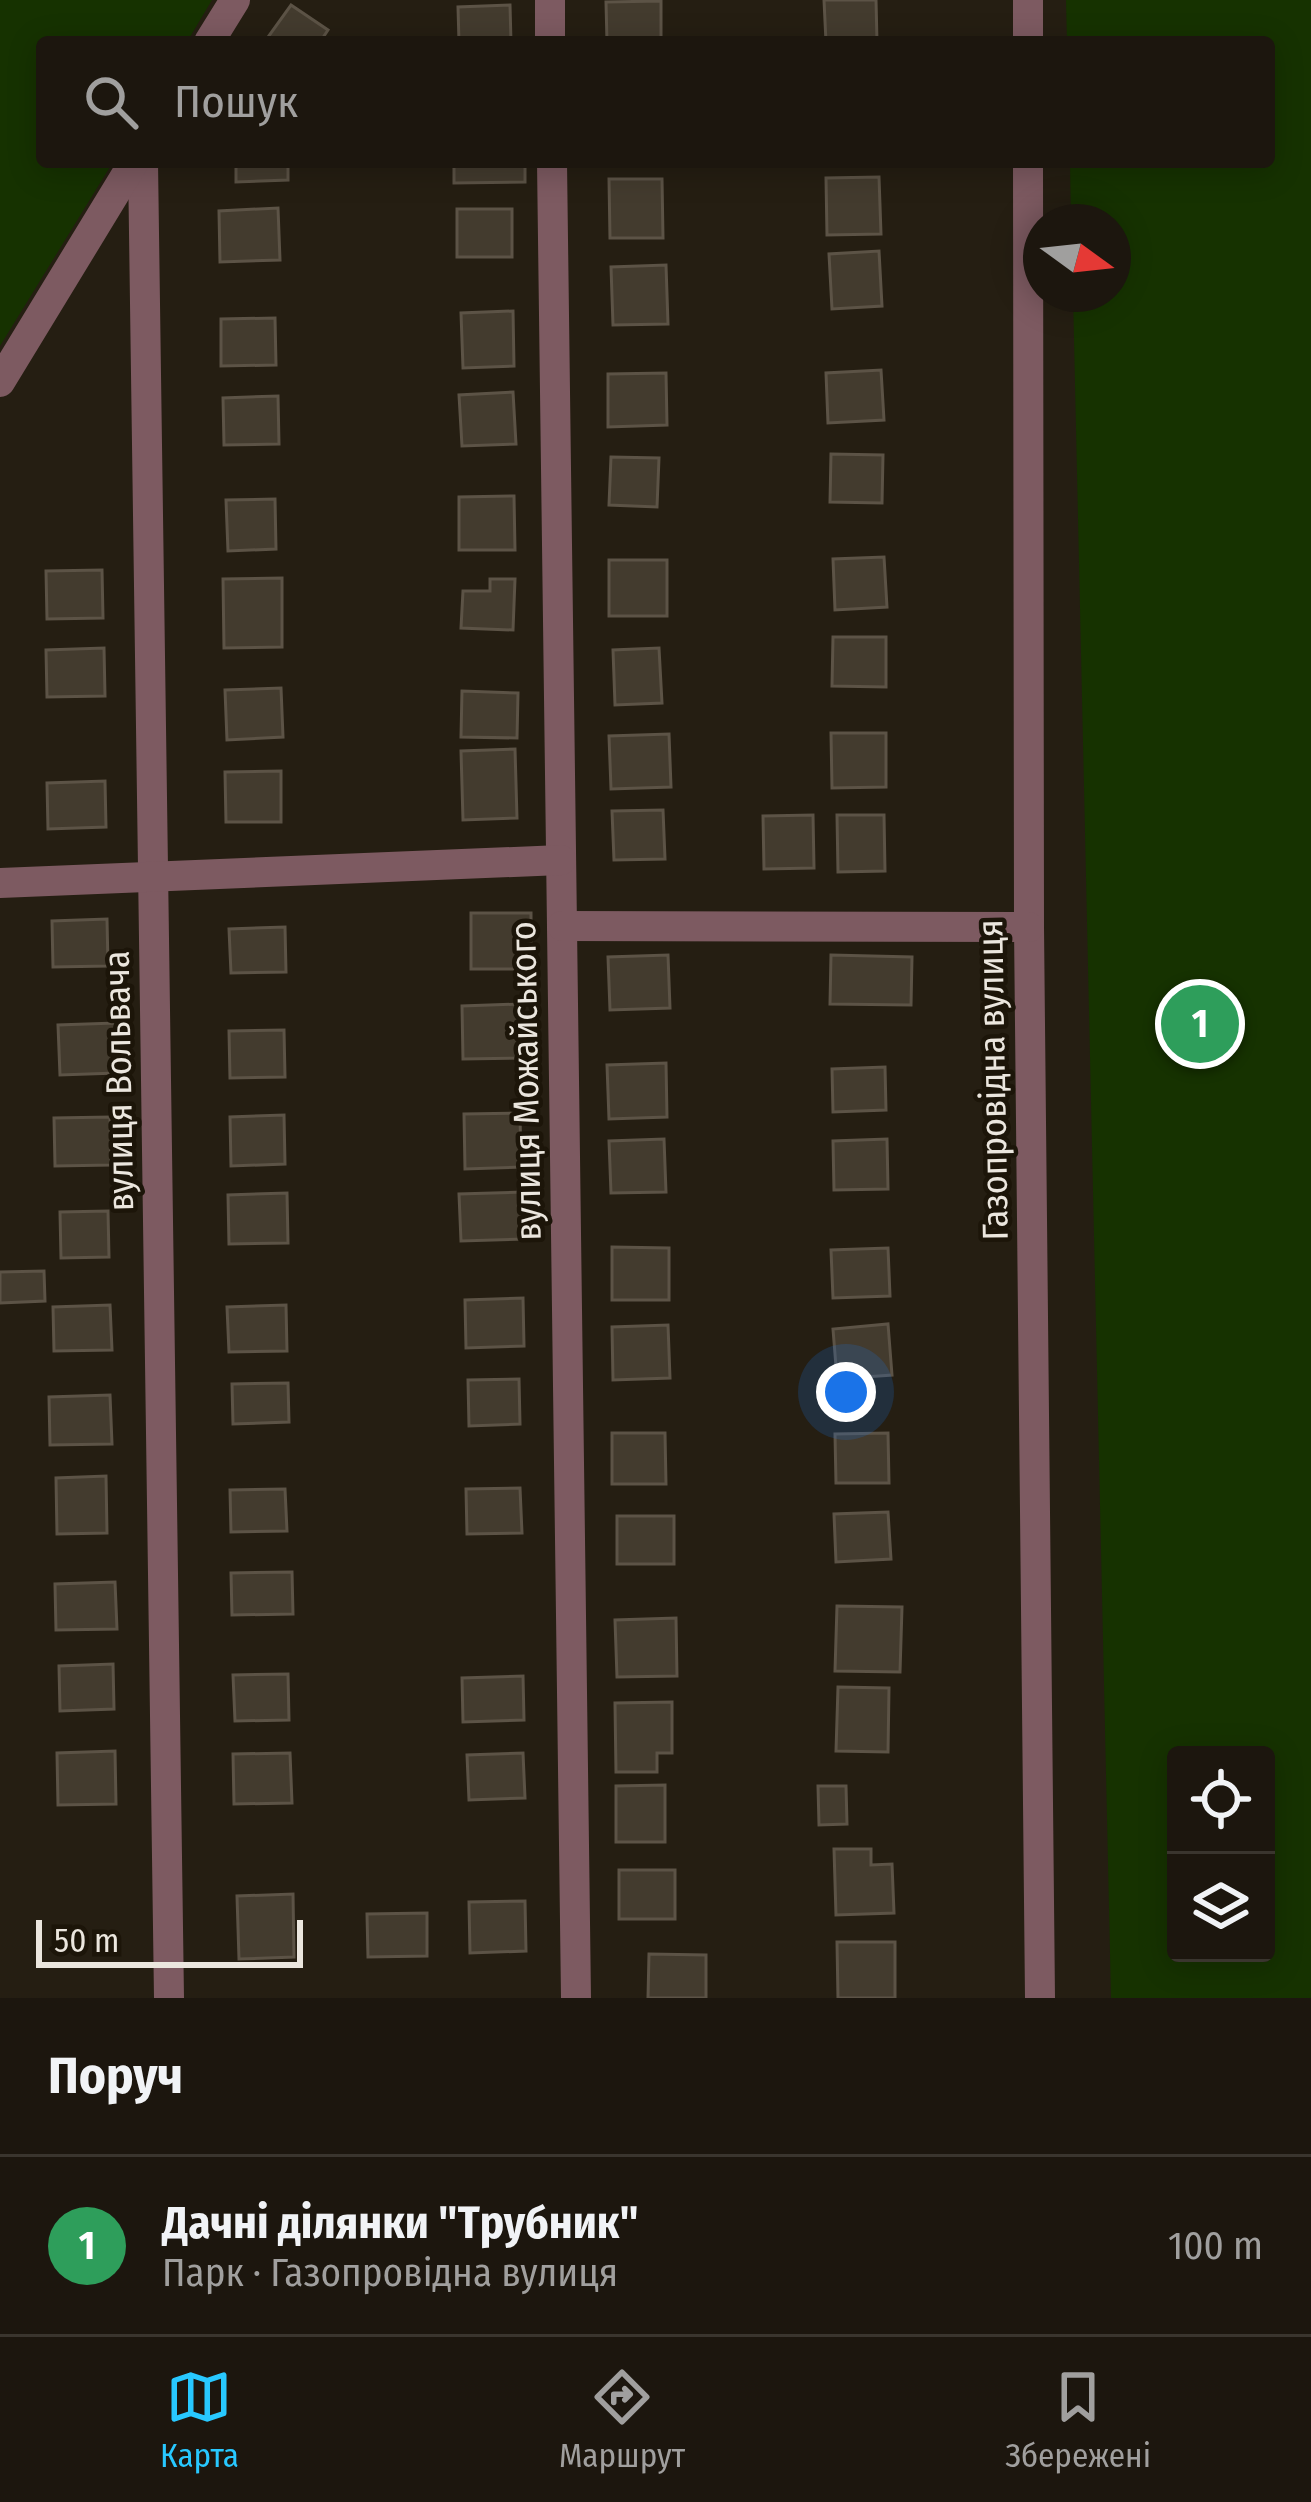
<!DOCTYPE html>
<html lang="uk">
<meta charset="utf-8">
<style>
body{margin:0;font-family:"Fira Sans Condensed",sans-serif;background:#251f17;color:#f1f3f6}
.controls{position:absolute;right:36px;bottom:36px;display:grid;overflow:hidden;border-radius:12px;box-shadow:0 6px 30px #0003}
.controls button{width:108px;height:108px;display:grid;place-items:center;padding:0;border:0;border-bottom:3px solid #3a352e;background:#1c160e;color:#f1f3f6;font:60px sans-serif}
.compass{position:absolute;left:1023px;top:204px;width:108px;height:108px;border-radius:50%;background:#1c160e;box-shadow:0 6px 30px #0003;rotate:105deg}
.scale{position:absolute;left:36px;bottom:30px;width:267px;box-sizing:border-box;padding-left:12px;border:6px solid #ebe6de;border-top:0;font-size:33px;line-height:42px;white-space:nowrap;color:#ebe6de;-webkit-text-stroke:9px #1c1509;paint-order:stroke}
.you{position:absolute;left:846px;top:1392px;width:42px;height:42px;margin:-30px;border:9px solid #fff;border-radius:50%;background:#1a73e8;box-shadow:0 0 0 18px #1a73e833}
.badge{display:grid;place-items:center;width:78px;height:78px;border-radius:50%;background:#28c8ff;color:#fff;font-size:39px;font-weight:700}
.pin{position:absolute;translate:-50% -50%;border:6px solid #fff;box-shadow:0 3px 12px #0006}
.list{margin:0;padding:0;list-style:none}
h2{display:flex;justify-content:space-between;align-items:center;height:156px;margin:0;padding:0 48px;font-size:51px}
h2 small{font-size:39px;font-weight:400;color:#a09f9e}
.list li{display:grid;grid-template-columns:78px 1fr auto;gap:36px;align-items:center;box-sizing:border-box;height:180px;padding:0 48px;border-top:3px solid #3a352e}
.list b{display:block;font-size:45px;white-space:nowrap}
.list p{margin:0;font-size:39px;white-space:nowrap;color:#a09f9e}
.list em{font-size:39px;font-style:normal;color:#a09f9e}
.icon{flex:none;width:66px;height:66px;fill:none;stroke:currentColor;stroke-width:2;stroke-linecap:round;stroke-linejoin:round}
.map{position:relative;flex:none;width:1311px;height:1998px;overflow:hidden}
.search{position:absolute;background:#1c160e;box-shadow:0 6px 30px #0003;left:36px;right:36px;top:36px;height:132px;display:flex;align-items:center;gap:30px;box-sizing:border-box;padding:0 42px;border-radius:12px;color:#a09f9e;font-size:45px}
.sheet{height:336px;background:#1c160e}
nav{display:flex;justify-content:space-around;align-items:center;box-sizing:border-box;height:168px;border-top:3px solid #3a352e;background:#1c160e;font-size:33px;color:#a09f9e}
nav a{display:grid;justify-items:center;gap:6px}
nav .on{color:#28c8ff}
.map>svg:first-child{display:block}
.green{fill:#163200;fill-rule:evenodd}
.building{fill:#433b2e;stroke:#5c5346;stroke-width:3}
.lines{fill:none;stroke-linecap:round;stroke-linejoin:round}
.minor{stroke:#7d5a61;stroke-width:30}
.labels{text-anchor:middle;stroke-width:9;stroke-linejoin:round;paint-order:stroke}
.street-label{font-size:36px;fill:#ebe6de;stroke:#1c1509}
</style>
<div class="map">
<svg width="1311" height="1998" viewBox="0 0 1311 1998">
<rect width="100%" height="100%" fill="#251e12"/>
<!-- green -->
<g class="green">
<path d="M0,0H212L187,42H42V162H113L0,346Z"/>
<path d="M1066,0H1311V1998H1111L1073,294H1113V222H1071L1070,162H1269V42H1067ZM1176,1755H1266V1953H1176Z"/>
</g>
<!-- building -->
<g class="building">
<path d="M824,0H876L877,42H826Z"/>
<path d="M661,1V42H607L606,2Z"/>
<path d="M291,5L328,30L320,42H276L268,37Z"/>
<path d="M510,5L511,42H459L458,7Z"/>
<path d="M236,162H288V180L236,182Z"/>
<path d="M454,162H525V182L454,183Z"/>
<path d="M879,177L881,234L827,235L826,178Z"/>
<path d="M609,179H662L663,238H610Z"/>
<path d="M278,208L280,260L220,262L219,211Z"/>
<rect x="457" y="209" width="55" height="48"/>
<path d="M879,251L882,306L832,309L829,254Z"/>
<path d="M666,265L668,324L613,325L611,267Z"/>
<path d="M513,311L514,366L463,368L461,313Z"/>
<path d="M275,318L276,365L221,366V319Z"/>
<path d="M881,370L884,420L828,423L826,373Z"/>
<path d="M666,373L667,425L608,427V374Z"/>
<path d="M513,392L516,444L462,446L459,395Z"/>
<path d="M278,396L279,444L224,445L223,398Z"/>
<path d="M831,454L883,455L882,503L830,502Z"/>
<path d="M611,457L659,458L657,507L609,505Z"/>
<path d="M514,496L515,550H459V497Z"/>
<path d="M275,499L276,549L228,551L226,500Z"/>
<path d="M884,557L887,607L835,610L833,559Z"/>
<rect x="609" y="560" width="58" height="56"/>
<path d="M102,570L103,618L47,619L46,571Z"/>
<path d="M282,578V647L224,648L223,579Z"/>
<path d="M490,579H515L513,630L461,628L463,591H490Z"/>
<path d="M833,637H886V687L832,686Z"/>
<path d="M104,648L105,696L47,697L46,650Z"/>
<path d="M659,648L662,703L615,705L613,650Z"/>
<path d="M281,688L283,737L227,740L225,690Z"/>
<path d="M462,691L518,693L517,738L461,737Z"/>
<path d="M831,733H886V787L832,788Z"/>
<path d="M669,734L671,787L611,789L609,736Z"/>
<path d="M515,749L517,818L463,820L461,751Z"/>
<path d="M281,771V822H226L225,772Z"/>
<path d="M105,781L106,827L48,829L47,783Z"/>
<path d="M663,810L665,859L614,860L612,811Z"/>
<path d="M813,815L814,868L764,869L763,816Z"/>
<path d="M837,815H884L885,871L838,872Z"/>
<rect x="471" y="913" width="60" height="56"/>
<path d="M107,919L108,966L53,967L52,921Z"/>
<path d="M285,927L286,972L231,973L229,929Z"/>
<path d="M668,955L670,1008L610,1010L608,957Z"/>
<path d="M831,955L912,957L911,1005L830,1004Z"/>
<path d="M519,1004L520,1058L463,1059L462,1006Z"/>
<path d="M115,1023L116,1073L60,1075L58,1025Z"/>
<path d="M284,1030L285,1077L230,1078L229,1031Z"/>
<path d="M666,1063L667,1117L609,1119L607,1065Z"/>
<path d="M885,1067L886,1110L833,1112L832,1069Z"/>
<path d="M520,1113L521,1167L465,1169L464,1114Z"/>
<path d="M284,1115L285,1164L231,1166L230,1117Z"/>
<path d="M110,1117L111,1165L55,1166L54,1118Z"/>
<path d="M664,1139L666,1192L611,1193L609,1141Z"/>
<path d="M887,1139L888,1189L834,1190L833,1141Z"/>
<path d="M522,1192L524,1239L461,1241L459,1194Z"/>
<path d="M287,1193L288,1243L229,1244L228,1195Z"/>
<path d="M108,1211L109,1257L61,1258L60,1212Z"/>
<path d="M612,1247L669,1248V1300H612Z"/>
<path d="M888,1248L890,1296L833,1298L831,1250Z"/>
<path d="M44,1271L45,1301L0,1303V1272Z"/>
<path d="M523,1298L524,1346L466,1348L465,1300Z"/>
<path d="M110,1305L112,1350L54,1351L53,1307Z"/>
<path d="M286,1305L287,1351L229,1352L227,1307Z"/>
<path d="M888,1324L892,1375L837,1379L833,1329Z"/>
<path d="M668,1325L670,1378L613,1380L612,1327Z"/>
<path d="M519,1379L520,1424L469,1426L468,1380Z"/>
<path d="M288,1383L289,1422L233,1424L232,1384Z"/>
<path d="M110,1395L112,1444L50,1445L49,1397Z"/>
<path d="M612,1433H665L666,1484H612Z"/>
<path d="M888,1433L889,1483H836L835,1434Z"/>
<path d="M106,1476L107,1533L57,1534L56,1478Z"/>
<path d="M520,1488L522,1533L467,1534L466,1489Z"/>
<path d="M285,1489L287,1531L231,1532L230,1490Z"/>
<path d="M888,1512L891,1559L836,1562L834,1514Z"/>
<rect x="617" y="1516" width="57" height="48"/>
<path d="M292,1572L293,1614L232,1615L231,1573Z"/>
<path d="M115,1582L117,1629L56,1630L55,1584Z"/>
<path d="M837,1606L902,1607L900,1672L835,1671Z"/>
<path d="M676,1618L677,1676L617,1677L615,1620Z"/>
<path d="M113,1664L114,1709L60,1711L59,1666Z"/>
<path d="M288,1674L289,1720L235,1721L233,1675Z"/>
<path d="M523,1676L524,1720L463,1722L462,1678Z"/>
<path d="M838,1687L889,1688L888,1752L836,1751Z"/>
<path d="M672,1702V1753H657V1772H616L615,1703Z"/>
<path d="M115,1751L116,1804L58,1805L57,1753Z"/>
<path d="M290,1753L292,1803L234,1804L233,1754Z"/>
<path d="M523,1753L525,1798L469,1800L467,1755Z"/>
<path d="M665,1785V1842H616V1786Z"/>
<path d="M818,1786H846L847,1824L819,1825Z"/>
<path d="M834,1849H871V1865L892,1864L894,1913L836,1915Z"/>
<rect x="619" y="1870" width="56" height="49"/>
<path d="M293,1894L294,1957L239,1959L237,1896Z"/>
<path d="M525,1901L526,1951L470,1953L469,1902Z"/>
<path d="M427,1913V1956L368,1957L367,1914Z"/>
<path d="M837,1942H895V1998H838Z"/>
<path d="M649,1954L706,1955V1998H648Z"/>
</g>
<g class="lines">
<!-- minor -->
<g class="minor">
<path d="M550,0V42"/>
<path d="M1028,0V42"/>
<path d="M209,42L235,0"/>
<path d="M143,162L169,1998"/>
<path d="M552,162L576,1998"/>
<path d="M1028,162L1029,927L1040,1998"/>
<path d="M0,382L134,162"/>
<path d="M0,883L561,860"/>
<path d="M562,926L1029,927"/>
</g>
</g>
<g class="labels">
<!-- street labels -->
<g class="street-label">
<text transform="translate(992 1080) rotate(-91)" y="13">Газопровідна вулиця</text>
<text transform="translate(118 1081) rotate(-91)" y="13">вулиця Вольвача</text>
<text transform="translate(525 1081) rotate(-91)" y="13">вулиця Можайського</text>
</g>
</g>
</svg>
<div class="controls">
<button><svg class="icon" aria-label="locate" viewBox="0 0 24 24"><circle cx="12" cy="12" r="6"/><path d="M12 2v4M12 18v4M2 12h4M18 12h4"/></svg></button>
<button><svg class="icon" aria-label="layers" viewBox="0 0 24 24"><path d="M12 4l9 5-9 5-9-5zM3 14l9 5 9-5"/></svg></button>
</div>
<svg class="compass" viewBox="-18 -18 36 36"><path d="M0-13l5 13h-10z" fill="#e53935"/><path d="M0 13l5-13h-10z" fill="#a09f9e"/></svg>
<div class="scale">50 m</div>
<div class="you"></div>
<div class="pin badge" style="left:1200px;top:1024px;background:#2e9e5b">1</div>
<div class="search"><svg class="icon" aria-label="search" viewBox="0 0 24 24"><circle cx="10" cy="10" r="6"/><path d="M15 15l6 6"/></svg>Пошук</div>
</div>
<section class="sheet">
<h2>Поруч<small></small></h2>
<ul class="list">
<li><span class="badge" style="background:#2e9e5b">1</span><div><b>Дачні ділянки &quot;Трубник&quot;</b><p>Парк · Газопровідна вулиця</p></div><em>100 m</em></li>
</ul>
</section>
<nav>
<a class="on"><svg class="icon" aria-label="map" viewBox="0 0 24 24"><path d="M3 6l6-2 6 2 6-2v14l-6 2-6-2-6 2zM9 4v14M15 6v14"/></svg>Карта</a>
<a><svg class="icon" aria-label="directions" viewBox="0 0 24 24"><path d="M12 3l9 9-9 9-9-9zM9 14v-3h6M13 9l2 2-2 2"/></svg>Маршрут</a>
<a><svg class="icon" aria-label="saved" viewBox="0 0 24 24"><path d="M7 4h10v16l-5-4-5 4z"/></svg>Збережені</a>
</nav>
